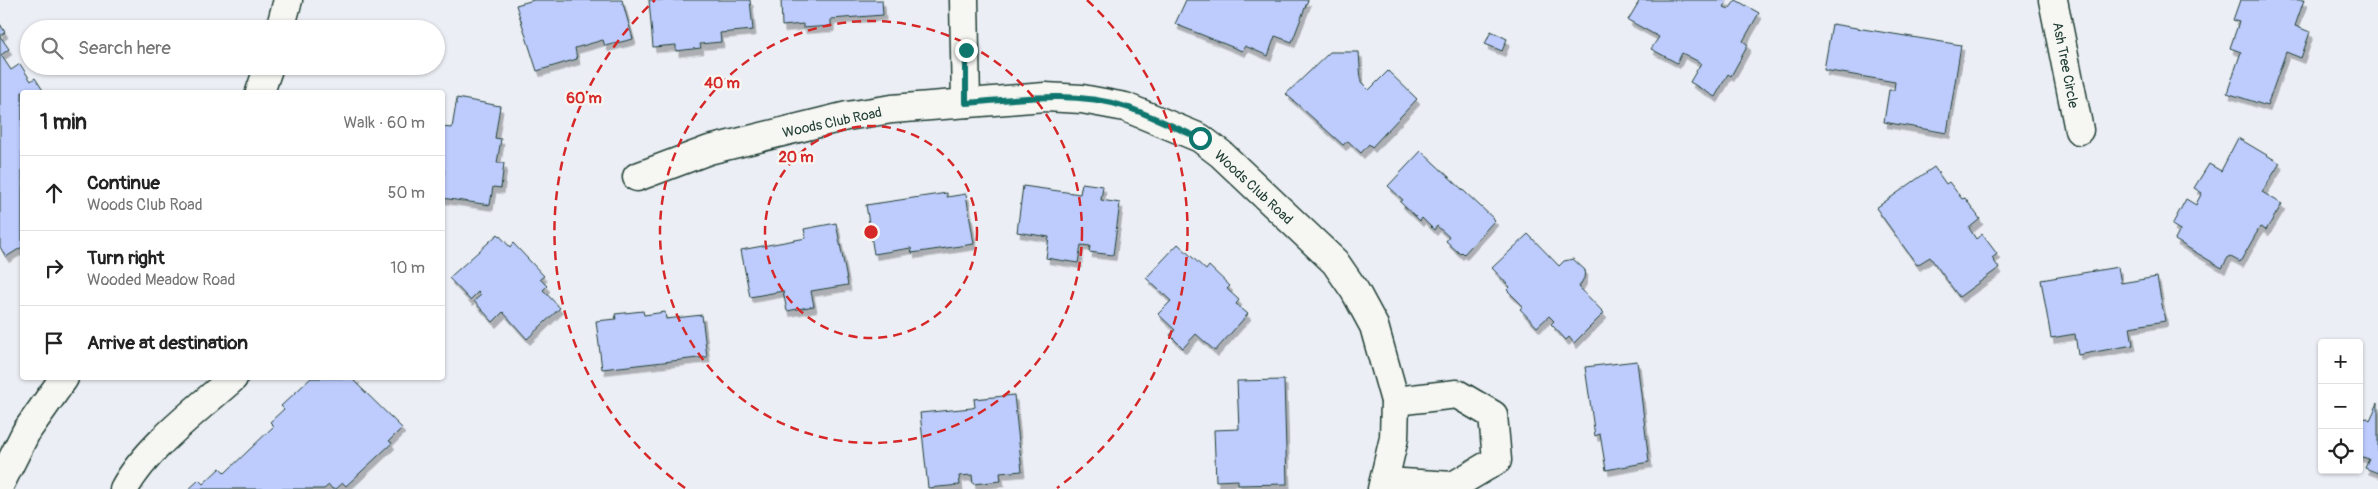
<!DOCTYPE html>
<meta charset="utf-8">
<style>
body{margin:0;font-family:Pangolin,sans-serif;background:#f2f2f2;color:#222}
.controls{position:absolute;right:15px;bottom:15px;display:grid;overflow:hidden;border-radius:5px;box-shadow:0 1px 4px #0004}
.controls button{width:45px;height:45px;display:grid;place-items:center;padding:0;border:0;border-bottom:1px solid #e0e0e0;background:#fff;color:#222;font:25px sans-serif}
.stop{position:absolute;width:15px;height:15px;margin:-11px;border:4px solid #0f766e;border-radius:50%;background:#fff}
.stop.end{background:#0f766e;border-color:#fff;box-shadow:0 1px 5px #0008}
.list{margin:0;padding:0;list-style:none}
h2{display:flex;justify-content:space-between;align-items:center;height:65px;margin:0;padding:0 20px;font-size:21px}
h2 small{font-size:16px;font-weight:400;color:#767676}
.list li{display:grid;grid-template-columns:32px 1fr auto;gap:15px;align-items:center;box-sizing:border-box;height:75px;padding:0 20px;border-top:1px solid #e0e0e0}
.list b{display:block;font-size:19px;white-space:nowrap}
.list p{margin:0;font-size:16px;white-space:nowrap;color:#767676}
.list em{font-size:16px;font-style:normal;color:#767676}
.icon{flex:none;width:28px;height:28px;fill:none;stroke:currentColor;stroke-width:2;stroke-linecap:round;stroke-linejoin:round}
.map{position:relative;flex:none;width:2378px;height:489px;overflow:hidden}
.search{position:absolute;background:#fff;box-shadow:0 1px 4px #0004;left:20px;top:20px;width:425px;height:55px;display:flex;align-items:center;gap:12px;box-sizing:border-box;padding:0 18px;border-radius:28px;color:#767676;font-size:19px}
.panel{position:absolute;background:#fff;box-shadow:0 1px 4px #0004;left:20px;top:90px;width:425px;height:290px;border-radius:5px}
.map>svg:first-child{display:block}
.building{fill:#bdccfd;stroke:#1f3d34;filter:url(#shadow)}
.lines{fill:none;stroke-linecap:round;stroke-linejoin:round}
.minor-casing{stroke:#1f3d34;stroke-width:31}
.minor{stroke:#f6f6f2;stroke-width:28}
.route{stroke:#0f766e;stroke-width:6}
.ring{fill:none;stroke:#d62828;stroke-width:2.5;stroke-dasharray:9 6}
.labels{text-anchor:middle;stroke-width:5;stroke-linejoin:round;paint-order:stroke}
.street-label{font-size:14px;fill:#1f3d34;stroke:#f6f6f2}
.centre{fill:#d62828;stroke:#f6f6f2;stroke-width:2.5}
.ring-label{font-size:15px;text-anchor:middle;font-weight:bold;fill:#d62828;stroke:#f6f6f2;stroke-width:5;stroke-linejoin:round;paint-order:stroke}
</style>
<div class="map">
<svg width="2378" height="489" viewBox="0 0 2378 489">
<defs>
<filter id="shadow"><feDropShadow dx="3" dy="5.5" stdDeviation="0" flood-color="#0004"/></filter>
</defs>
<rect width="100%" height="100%" fill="#ebeef4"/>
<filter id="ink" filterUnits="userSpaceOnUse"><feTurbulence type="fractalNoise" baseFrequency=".02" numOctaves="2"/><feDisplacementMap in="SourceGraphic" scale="10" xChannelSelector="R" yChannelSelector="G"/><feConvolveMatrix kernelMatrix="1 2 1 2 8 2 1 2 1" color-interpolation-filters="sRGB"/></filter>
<g filter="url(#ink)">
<!-- building -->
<g class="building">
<path d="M534,0H622L633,39L605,46L603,40L575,48L577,59L537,71L516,5Z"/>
<path d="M649,0H750L753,30L720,33L721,42L700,44L701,48L676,51V45L653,47Z"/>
<path d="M781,0H882L883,15L831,19V26L803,28V24L782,26Z"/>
<path d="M1186,0H1308L1292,42L1275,36L1268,56L1245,46L1242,51L1175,24Z"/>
<path d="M1640,0H1724L1727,1L1724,7L1729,9L1736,0L1759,13L1743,41L1748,45L1731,76L1728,74L1715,97L1690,82L1701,63L1682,53L1677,63L1655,51L1651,49L1659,37L1628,20Z"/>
<path d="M2240,0H2304L2295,26L2310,32L2301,58L2286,52L2267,106L2227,93L2241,52L2230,48L2239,22L2233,20Z"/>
<path d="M0,24L5,32L0,36L9,49L1,55L11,70L20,64L31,81L35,78L44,92H22V247L6,257L0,247Z"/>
<path d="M1832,24L1961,45L1947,133L1884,122L1889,90H1894L1895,82L1824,70Z"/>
<path d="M1491,31L1507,39L1502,51L1485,44Z"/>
<path d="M1330,52H1359L1361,82L1369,90L1388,71L1417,99L1372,147L1369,144L1361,153L1348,141L1343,145L1286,94Z"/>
<path d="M457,98L500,106L495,138L501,139L497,163H504L501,188L493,187L490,205L442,198L444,170H442V127L452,128Z"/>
<path d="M2238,138L2280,163L2262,192L2282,204L2266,230L2260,227L2240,262L2229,256L2222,268L2175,240L2180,230L2172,225L2186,199L2196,205L2197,202L2202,193L2194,188L2209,164L2221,171Z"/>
<path d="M1421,151L1495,220L1464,254L1462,252L1460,254L1446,241L1449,237L1437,226L1434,230L1422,218L1420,221L1417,218L1400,202L1403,200L1388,186Z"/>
<path d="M1934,167L1946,184L1949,182L1962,199L1965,198L1980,219L1969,228L1976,239L1982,234L1997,254L1992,258L1999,268L1959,297L1930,257L1917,265L1876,208Z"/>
<path d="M1082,183L1103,186L1101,200L1120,203L1113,255L1089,252L1090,246L1081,245L1078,263L1046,258L1049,237L1017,232L1023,186L1080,194Z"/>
<path d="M947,193V197L966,194L974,244L912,253L911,248L874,254L866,205Z"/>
<path d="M836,223L848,285L811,291L814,306L787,311L783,291L750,297L741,250L806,238L804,229Z"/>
<path d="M498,234L510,247L513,243L544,276L540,279L547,286L543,290L560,308L527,339L503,312L493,322L474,301L481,295L478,292L470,300L449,278Z"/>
<path d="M1528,234L1559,266L1564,261L1573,259L1585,270L1584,278L1579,287L1604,313L1574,343L1569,337L1566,340L1551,324L1554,321L1549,316L1537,327L1520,309L1523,306L1507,290L1510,287L1492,268Z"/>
<path d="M1178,244L1206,270L1209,266L1230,286L1227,289L1239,300L1236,304L1248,314L1215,351L1196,334L1183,348L1170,335L1175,330L1158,314L1171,301L1146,278Z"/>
<path d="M2118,267L2121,283L2157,277L2165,321L2130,327L2133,345L2078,355L2075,334L2051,338L2041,280Z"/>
<path d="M643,311L644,315L665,312L666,319L702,315L707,357L602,369L596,321L616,319L615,314Z"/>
<path d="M1637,361L1649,462L1606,470L1600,434L1595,436L1585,367Z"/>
<path d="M311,378H357L354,381L402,428L389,441L392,443L346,486L343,483L336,489H332L329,485L324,489H189L199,480L203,484L220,468L225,473L274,426L270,422L284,409L281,406Z"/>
<path d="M1284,380L1287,484L1238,485V480L1216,481L1214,430L1239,429L1237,381Z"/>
<path d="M1014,395L1022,471L1000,473L1001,481L973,484L972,475L959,476L960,485L928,488L920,413L972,408L975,407L974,399Z"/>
<path d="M2378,403V473L2365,468L2369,459L2359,456V420L2367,418L2370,420Z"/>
</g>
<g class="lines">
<!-- minor casing -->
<g class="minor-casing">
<g id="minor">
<path d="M964,0L966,103"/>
<path d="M2053,0L2079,130"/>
<path d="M280,29L288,0"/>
<path d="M260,92L269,66"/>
<path d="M637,177L709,150L847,116L892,109L1045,97L1082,99L1125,107L1200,138L1221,154L1335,262L1355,291L1374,326L1395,401L1394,438L1382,489"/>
<path d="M1385,482L1453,486L1497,460L1493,415L1457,394L1395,401"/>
<path d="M0,484L26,432L64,378"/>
<path d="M124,489C146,448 198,409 233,378"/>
</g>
</g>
<!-- minor -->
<use href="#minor" class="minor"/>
</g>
</g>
<g class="lines" filter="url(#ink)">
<!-- route -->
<path class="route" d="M966,50V103C1017,99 1075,90 1126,107C1151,115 1175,128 1200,138"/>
</g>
<!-- distance rings -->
<g class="ring">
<circle cx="871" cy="232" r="106"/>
<circle cx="871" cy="232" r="211"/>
<path d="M685 488A317 317 0 0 1 655 0M1087 0A317 317 0 0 1 1057 488"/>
</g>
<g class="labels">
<!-- street labels -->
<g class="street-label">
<text transform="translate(2066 65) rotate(79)" y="5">Ash Tree Circle</text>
<text transform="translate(832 122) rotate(-12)" y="5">Woods Club Road</text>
<text transform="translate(1254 187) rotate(43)" y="5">Woods Club Road</text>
</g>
</g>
<circle cx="871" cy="232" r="8" class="centre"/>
<g class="ring-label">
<text x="722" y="88">40 m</text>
<text x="584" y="103">60 m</text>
<text x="796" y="162">20 m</text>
</g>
</svg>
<div class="controls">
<button>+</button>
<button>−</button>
<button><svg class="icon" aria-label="locate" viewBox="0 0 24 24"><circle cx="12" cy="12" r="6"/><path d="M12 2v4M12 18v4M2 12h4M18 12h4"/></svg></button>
</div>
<div class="stop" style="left:1200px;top:138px"></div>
<div class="stop end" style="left:966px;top:50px"></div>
<div class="search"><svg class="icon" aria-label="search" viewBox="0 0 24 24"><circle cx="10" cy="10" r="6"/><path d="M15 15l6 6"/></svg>Search here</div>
<section class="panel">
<h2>1 min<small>Walk · 60 m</small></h2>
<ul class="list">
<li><svg class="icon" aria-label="ahead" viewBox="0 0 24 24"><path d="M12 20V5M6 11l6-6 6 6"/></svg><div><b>Continue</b><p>Woods Club Road</p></div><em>50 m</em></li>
<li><svg class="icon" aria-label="right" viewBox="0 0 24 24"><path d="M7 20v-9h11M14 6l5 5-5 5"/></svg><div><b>Turn right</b><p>Wooded Meadow Road</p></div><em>10 m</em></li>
<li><svg class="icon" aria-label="arrive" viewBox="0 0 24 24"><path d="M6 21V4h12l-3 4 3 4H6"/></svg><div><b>Arrive at destination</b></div></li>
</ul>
</section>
</div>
